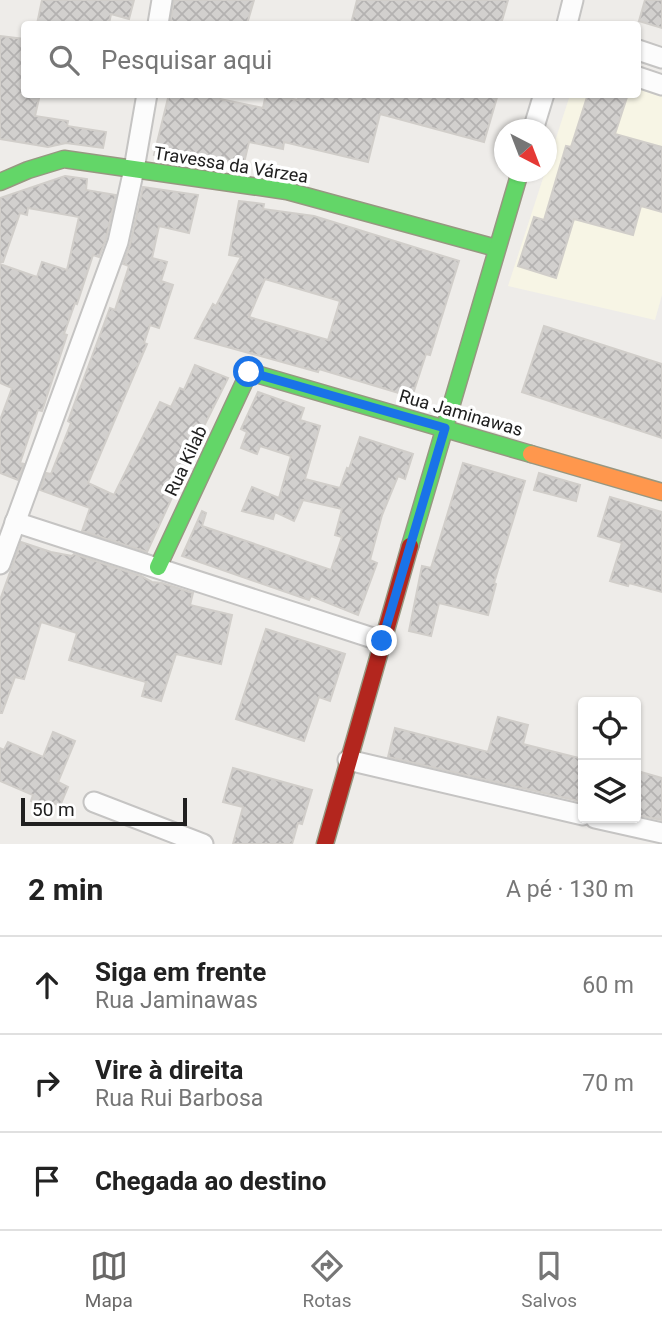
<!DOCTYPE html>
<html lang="pt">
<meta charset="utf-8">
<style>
body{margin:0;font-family:Roboto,sans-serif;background:#f2f2f2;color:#222}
.controls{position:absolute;right:21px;bottom:21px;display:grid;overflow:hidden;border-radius:7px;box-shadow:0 2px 5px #0004}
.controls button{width:63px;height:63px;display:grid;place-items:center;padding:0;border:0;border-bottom:2px solid #e0e0e0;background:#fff;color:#222;font:35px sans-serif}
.compass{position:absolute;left:494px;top:119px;width:63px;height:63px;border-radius:50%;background:#fff;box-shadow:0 2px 5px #0004;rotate:138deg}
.scale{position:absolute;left:21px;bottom:18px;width:166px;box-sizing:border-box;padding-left:7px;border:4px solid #202020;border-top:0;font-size:19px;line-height:24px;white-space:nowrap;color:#202020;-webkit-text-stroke:5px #fff;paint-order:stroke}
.stop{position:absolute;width:21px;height:21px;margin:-16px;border:5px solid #1a73e8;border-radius:50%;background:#fff}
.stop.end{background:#1a73e8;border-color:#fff;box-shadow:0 2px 7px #0008}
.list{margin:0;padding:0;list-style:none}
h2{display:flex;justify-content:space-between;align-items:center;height:91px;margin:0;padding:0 28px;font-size:30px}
h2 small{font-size:23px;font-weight:400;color:#767676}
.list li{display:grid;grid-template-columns:46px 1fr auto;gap:21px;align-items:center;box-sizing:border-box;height:98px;padding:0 28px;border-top:2px solid #e0e0e0}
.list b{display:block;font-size:26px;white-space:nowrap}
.list p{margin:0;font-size:23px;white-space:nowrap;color:#767676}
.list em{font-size:23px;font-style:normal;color:#767676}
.icon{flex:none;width:38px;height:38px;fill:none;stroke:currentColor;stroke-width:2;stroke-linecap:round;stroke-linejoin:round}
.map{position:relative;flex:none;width:662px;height:844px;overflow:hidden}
.search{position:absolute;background:#fff;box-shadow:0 2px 5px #0004;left:21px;right:21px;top:21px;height:77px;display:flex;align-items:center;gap:18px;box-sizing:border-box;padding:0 24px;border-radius:7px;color:#767676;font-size:26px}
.sheet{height:385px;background:#fff}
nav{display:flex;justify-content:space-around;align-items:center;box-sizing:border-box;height:98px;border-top:2px solid #e0e0e0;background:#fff;font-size:19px;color:#767676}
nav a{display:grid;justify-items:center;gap:4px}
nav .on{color:#686766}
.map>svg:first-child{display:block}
.education{fill:#f7f5e5}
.building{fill:url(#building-cross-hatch);stroke:#d1ceca;stroke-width:2;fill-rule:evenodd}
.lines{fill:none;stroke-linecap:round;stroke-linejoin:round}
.street-casing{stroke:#c5c4c3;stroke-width:23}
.fast-casing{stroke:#979781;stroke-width:19}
.slow-casing{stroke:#979781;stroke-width:19}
.jam-casing{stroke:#979781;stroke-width:19}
.street{stroke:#fcfcfc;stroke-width:19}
.fast{stroke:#63d668;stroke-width:16}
.slow{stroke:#ff974d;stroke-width:16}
.jam{stroke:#b3261e;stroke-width:16}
.route{stroke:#1a73e8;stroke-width:9}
.labels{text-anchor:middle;stroke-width:7;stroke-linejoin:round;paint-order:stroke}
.street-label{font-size:18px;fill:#202020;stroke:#fff}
</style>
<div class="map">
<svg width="662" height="844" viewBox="0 0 662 844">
<defs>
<pattern id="building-cross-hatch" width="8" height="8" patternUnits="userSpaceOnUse" patternTransform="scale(1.75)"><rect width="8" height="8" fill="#d2d0ce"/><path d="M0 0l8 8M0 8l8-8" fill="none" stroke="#b4b2b1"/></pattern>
</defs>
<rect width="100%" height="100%" fill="#eeece9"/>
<!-- education -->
<path class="education" d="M638,84L662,92V295L655,320L508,286L570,95L638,94Z"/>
<!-- building -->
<g class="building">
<path d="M42,0H134L129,19L111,14L109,24H37Z"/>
<path d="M174,0H254L247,24H170Z"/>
<path d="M357,0H508L501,24H351Z"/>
<path d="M645,0H662V28L639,21Z"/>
<path d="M0,36L24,39V94H40L35,116L68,121L67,126L106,132L103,148L66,143L48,147L0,139Z"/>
<path d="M169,94H221L220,99L263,108L266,94L298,100L299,94H498L484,142L380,114L368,162L284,142L283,149L249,142L243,167L206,159L205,162L154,155Z"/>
<path d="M588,94H628L615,134L662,147V212L641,206L633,235L574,219L556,278L518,266L534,217L544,220L566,146L571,147Z"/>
<path d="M65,176L87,179L86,190L116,195L106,239L99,257L93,255L77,304L75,303L64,334L67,335L42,411L38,410L20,463L24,464L18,480L0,473V420L12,388L0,383V264L37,277L42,262L67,270L79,217L28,208L27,215L20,213L3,262H0V198Z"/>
<path d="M143,187L198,195L189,233L159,226L152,258L167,262L161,281L173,285L159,328L150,325L144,343L147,344L88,483L114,495L160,402L171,407L180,388L184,390L195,365L228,378L184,466L186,467L147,552L82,531L90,508L40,490L46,473L51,474L71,423L68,421L110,308L115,310L129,266L123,264L130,245Z"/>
<path d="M239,201L264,204L263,209L314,216L459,261L430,355L426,354L412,397L319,369L318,372L195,338L213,304L216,306L241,257L229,255ZM265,279L340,301L328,340L249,317Z"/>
<path d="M544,326L662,364V438L522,392Z"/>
<path d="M258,392L304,408L300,420L320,426L305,479L340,488L347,468L349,469L360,437L413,454L405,479L398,476L382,515L370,560L377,563L358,615L311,596L309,600L182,556L202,511L206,513L202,526L331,570L342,537L335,535L342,509L303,500L294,521L275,512L273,519L242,511L252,487L279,498L291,456L260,446L257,454L241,448L247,432L241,429Z"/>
<path d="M463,463L525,481L494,583L496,584L488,615L439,603L431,636L409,631L422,566L431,568Z"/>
<path d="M539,473L580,485L576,501L534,490Z"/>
<path d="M610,497L662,512V592L629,583L628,586L610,581L622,543L598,536Z"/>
<path d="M21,542L51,552L72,556L74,554L141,576L152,582L162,583L193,593L190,605L232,615L221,664L176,654L161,701L142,696L146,682L69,660L77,633L41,622L24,679L15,677L2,713H0V600Z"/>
<path d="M266,629L345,654L330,701L319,697L304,741L236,719Z"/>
<path d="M498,717L528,725L523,744L583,759V802L388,757L395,728L488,752Z"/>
<path d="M53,732L75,741L58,782L68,787L60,806L54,803L51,810L31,801L33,795L0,781V748L4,750L8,742L43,757Z"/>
<path d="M233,768L312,790L302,824L298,823L292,844H233L243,807L223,802Z"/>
<path d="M641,772L662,778V820L636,815V792Z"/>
</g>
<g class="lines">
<!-- street casing -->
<g class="street-casing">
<g id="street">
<path d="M158,24L162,0"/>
<path d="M567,24L573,0"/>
<path d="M638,50L662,58"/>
<path d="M638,77L662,85"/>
<path d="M533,130L544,94"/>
<path d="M15,522L382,641"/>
<path d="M0,564L118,242L134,169L147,94"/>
<path d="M348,760L583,815"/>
<path d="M94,802L203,844"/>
<path d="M595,818L662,833"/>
</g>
</g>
<!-- fast casing -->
<g class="fast-casing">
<g id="fast">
<path d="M0,182L28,170L64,159L287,191L496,248"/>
<path d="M410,546L520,172"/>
<path d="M158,567L249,372L531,454"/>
</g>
</g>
<!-- slow casing -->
<g class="slow-casing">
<path id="slow" d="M531,454L662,492"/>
</g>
<!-- jam casing -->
<g class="jam-casing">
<path id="jam" d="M325,844L410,546"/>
</g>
<!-- street -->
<use href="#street" class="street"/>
<!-- fast -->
<use href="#fast" class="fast"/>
<!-- slow -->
<use href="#slow" class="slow"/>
<!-- jam -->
<use href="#jam" class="jam"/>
</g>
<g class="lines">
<!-- route -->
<path class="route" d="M249,372L445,428L382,641"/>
</g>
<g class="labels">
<!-- street labels -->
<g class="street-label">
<text transform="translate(231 165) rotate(9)" y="6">Travessa da Várzea</text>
<text transform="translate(461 413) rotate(16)" y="6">Rua Jaminawas</text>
<text transform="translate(186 461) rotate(-65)" y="6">Rua Kilab</text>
</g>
</g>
</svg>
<div class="controls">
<button><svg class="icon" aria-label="locate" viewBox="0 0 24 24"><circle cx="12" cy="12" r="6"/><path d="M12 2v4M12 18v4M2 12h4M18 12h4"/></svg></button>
<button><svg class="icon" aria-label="layers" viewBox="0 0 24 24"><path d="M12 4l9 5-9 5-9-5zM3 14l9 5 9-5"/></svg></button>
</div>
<svg class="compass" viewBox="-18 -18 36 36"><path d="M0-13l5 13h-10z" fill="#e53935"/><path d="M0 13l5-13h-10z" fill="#767676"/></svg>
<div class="scale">50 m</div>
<div class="stop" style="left:249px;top:372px"></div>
<div class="stop end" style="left:382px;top:641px"></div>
<div class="search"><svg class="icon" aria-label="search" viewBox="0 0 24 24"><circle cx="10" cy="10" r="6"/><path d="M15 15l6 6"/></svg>Pesquisar aqui</div>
</div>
<section class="sheet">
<h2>2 min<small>A pé · 130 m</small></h2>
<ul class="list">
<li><svg class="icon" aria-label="ahead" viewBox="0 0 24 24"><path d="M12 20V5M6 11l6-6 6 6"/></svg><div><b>Siga em frente</b><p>Rua Jaminawas</p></div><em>60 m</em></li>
<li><svg class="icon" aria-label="right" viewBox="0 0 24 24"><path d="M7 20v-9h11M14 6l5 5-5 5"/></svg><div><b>Vire à direita</b><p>Rua Rui Barbosa</p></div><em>70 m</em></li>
<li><svg class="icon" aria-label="arrive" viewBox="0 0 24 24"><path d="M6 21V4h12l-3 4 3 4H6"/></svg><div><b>Chegada ao destino</b></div></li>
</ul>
</section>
<nav>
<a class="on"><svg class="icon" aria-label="map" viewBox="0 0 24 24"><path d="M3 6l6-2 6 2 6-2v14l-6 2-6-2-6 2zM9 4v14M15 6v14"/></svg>Mapa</a>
<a><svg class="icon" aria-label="directions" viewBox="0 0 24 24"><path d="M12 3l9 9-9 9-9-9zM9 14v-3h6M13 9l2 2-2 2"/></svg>Rotas</a>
<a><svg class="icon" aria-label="saved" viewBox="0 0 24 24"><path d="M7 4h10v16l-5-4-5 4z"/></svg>Salvos</a>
</nav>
